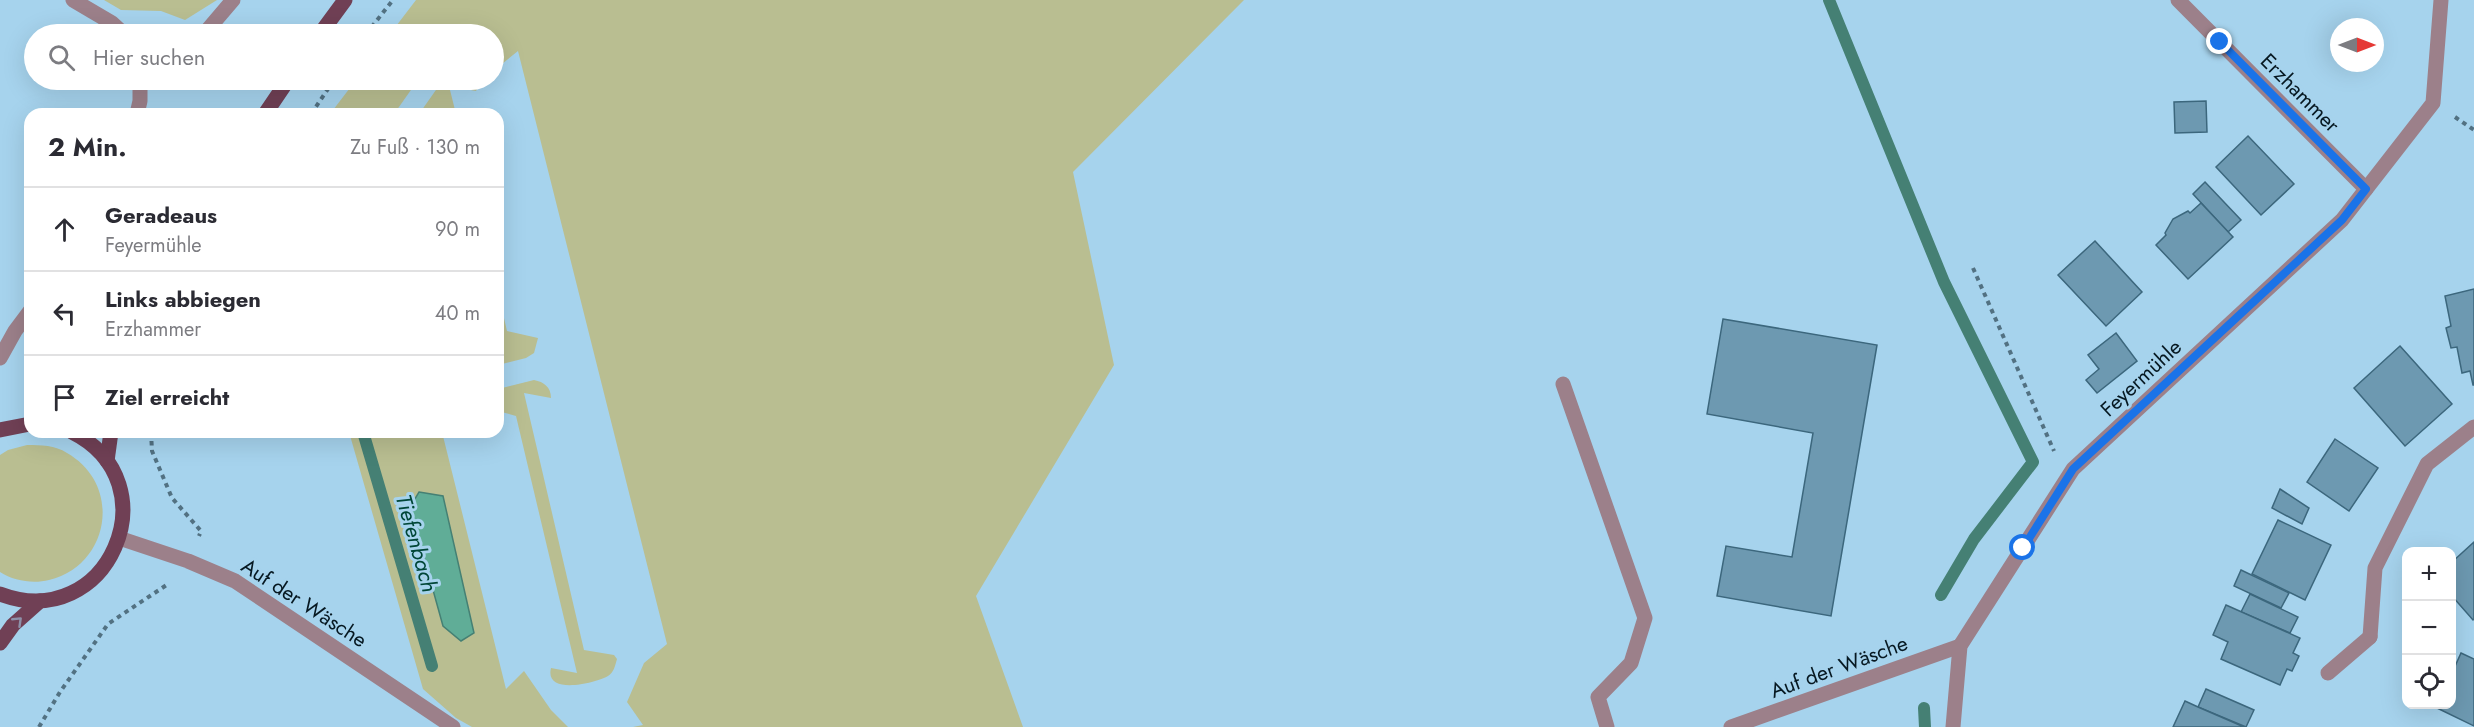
<!DOCTYPE html>
<html lang="de">
<meta charset="utf-8">
<style>
body{margin:0;font-family:Jost,sans-serif;background:#f7f7f7;color:#2b2b33}
.controls{position:absolute;right:18px;bottom:18px;display:grid;overflow:hidden;border-radius:12px;box-shadow:0 6px 24px #0002}
.controls button{width:54px;height:54px;display:grid;place-items:center;padding:0;border:0;border-bottom:2px solid #e1e1e2;background:#fff;color:#2b2b33;font:30px sans-serif}
.compass{position:absolute;left:2330px;top:18px;width:54px;height:54px;border-radius:50%;background:#fff;box-shadow:0 6px 24px #0002;rotate:90deg}
.stop{position:absolute;width:18px;height:18px;margin:-14px;border:4px solid #1a73e8;border-radius:50%;background:#fff}
.stop.end{background:#1a73e8;border-color:#fff;box-shadow:0 2px 6px #0008}
.list{margin:0;padding:0;list-style:none}
h2{display:flex;justify-content:space-between;align-items:center;height:78px;margin:0;padding:0 24px;font-size:26px}
h2 small{font-size:20px;font-weight:400;color:#7c7c81}
.list li{display:grid;grid-template-columns:39px 1fr auto;gap:18px;align-items:center;box-sizing:border-box;height:84px;padding:0 24px;border-top:2px solid #e1e1e2}
.list b{display:block;font-size:22px;white-space:nowrap}
.list p{margin:0;font-size:20px;white-space:nowrap;color:#7c7c81}
.list em{font-size:20px;font-style:normal;color:#7c7c81}
.icon{flex:none;width:33px;height:33px;fill:none;stroke:currentColor;stroke-width:2;stroke-linecap:round;stroke-linejoin:round}
.map{position:relative;flex:none;width:2474px;height:727px;overflow:hidden}
.search{position:absolute;background:#fff;box-shadow:0 6px 24px #0002;left:24px;top:24px;width:480px;height:66px;display:flex;align-items:center;gap:15px;box-sizing:border-box;padding:0 21px;border-radius:33px;color:#7c7c81;font-size:22px}
.panel{position:absolute;background:#fff;box-shadow:0 6px 24px #0002;left:24px;top:108px;width:480px;height:330px;border-radius:18px}
.map>svg:first-child{display:block}
.green{fill:#b9be91}
.water{fill:#60ad97;stroke:#458074;stroke-width:1.5}
.lines{fill:none;stroke-linecap:round;stroke-linejoin:round}
.stream{stroke:#458074;stroke-width:12}
.building{fill:#6d99b1;stroke:#3c677d;stroke-width:1.5}
.path{stroke:#527182;stroke-width:4;stroke-dasharray:4.5 4.5;stroke-linecap:butt}
.service{stroke:#9c808a;stroke-width:15}
.minor{stroke:#9c808a;stroke-width:15}
.primary{stroke:#704055;stroke-width:15}
.oneway{stroke:#8e91a9}
.route{stroke:#1a73e8;stroke-width:8}
.labels{text-anchor:middle;stroke-width:6;stroke-linejoin:round;paint-order:stroke}
.street-label{font-size:21px;fill:#061821;stroke:#a6d3ed}
.water-label{font-size:22px;font-style:italic;fill:#004637;stroke:#a6d3ed}
</style>
<div class="map">
<svg width="2474" height="727" viewBox="0 0 2474 727">
<rect width="100%" height="100%" fill="#a6d3ed"/>
<!-- green -->
<g class="green">
<path d="M104,0H217L185,20L161,11L121,10Z"/>
<path d="M416,0H1244L1073,172L1114,365L976,596L1023,727H633L643,725L627,702L644,663L667,644L518,51L497,68L494,63V34H390Z"/>
<path d="M356,80H418L394,114H330Z"/>
<path d="M443,80H475L478,87L476,91L449,86L456,114H419Z"/>
<path d="M498,292L507,331L538,338L534,353L526,358L498,365V354H500L498,346Z"/>
<path d="M534,380C544,382 551,387 551,398L524,393L584,650L614,655L617,659C615,666 614,672 608,676C596,683 544,696 551,668L577,673L516,416L498,411V389Z"/>
<path d="M349,432H442L506,689L524,671L551,710L568,727H472L456,718L423,689Z"/>
<path d="M27,445C41,445 55,445 67,453C123,485 110,565 49,580C33,584 14,581 0,572V455L8,450Z"/>
</g>
<!-- water -->
<path class="water" d="M419,492L443,496L474,633L461,641L443,626L410,507Z"/>
<g class="lines">
<!-- stream -->
<g class="stream">
<path d="M1829,0L1944,282L2033,462L1974,539L1941,595"/>
<path d="M363,432L432,666"/>
<path d="M1924,708L1925,727"/>
</g>
</g>
<!-- building -->
<g class="building">
<path d="M2206,101L2207,132L2175,133L2174,102Z"/>
<path d="M2248,136L2294,184L2261,215L2216,167Z"/>
<path d="M2205,182L2241,220L2228,232L2193,194Z"/>
<path d="M2201,203L2233,237L2188,279L2156,245L2166,235L2165,233L2173,219L2188,211L2190,213Z"/>
<path d="M2095,241L2142,292L2106,326L2058,275Z"/>
<path d="M2474,289V385H2473L2470,371L2462,373L2457,347L2451,348L2446,328L2451,326L2445,296Z"/>
<path d="M1723,319L1877,345L1831,616L1717,596L1726,546L1792,557L1813,433L1707,414Z"/>
<path d="M2116,333L2137,361L2097,393L2086,380L2099,369L2088,355Z"/>
<path d="M2400,346L2452,404L2405,446L2354,388Z"/>
<path d="M2335,439L2378,468L2349,511L2307,482Z"/>
<path d="M2280,489L2309,508L2302,524L2272,508Z"/>
<path d="M2278,520L2331,545L2305,600L2252,574Z"/>
<path d="M2474,542V619L2473,620L2452,596V562Z"/>
<path d="M2241,570L2289,593L2281,608L2234,586Z"/>
<path d="M2250,594L2298,617L2290,633L2241,612Z"/>
<path d="M2226,605L2300,638L2293,653L2299,656L2292,671L2287,669L2280,685L2221,659L2228,642L2213,635Z"/>
<path d="M2461,653L2474,659V726L2435,707L2436,704H2452V673Z"/>
<path d="M2206,689L2254,710L2246,727L2198,707Z"/>
<path d="M2185,701L2198,707L2244,727H2173Z"/>
</g>
<g class="lines">
<!-- path -->
<g class="path">
<path d="M366,34L393,0"/>
<path d="M311,114L334,80"/>
<path d="M2455,117L2474,130"/>
<path d="M1973,268L2054,451"/>
<path d="M151,432L152,451L172,498L201,531L199,536"/>
<path d="M39,727L60,692L108,624L168,584"/>
</g>
<!-- service -->
<g class="service">
<path d="M204,34L233,0"/>
<path d="M1563,384L1645,618L1631,663L1598,697L1607,727"/>
<path d="M2328,673L2370,637"/>
</g>
<!-- minor -->
<g class="minor">
<path d="M73,0L112,23L124,34"/>
<path d="M2178,0L2366,189"/>
<path d="M137,114L140,101V80"/>
<path d="M0,358L15,331L30,311"/>
<path d="M119,538L188,561L235,581L453,727"/>
<path d="M2370,637L2375,568L2427,464L2474,427"/>
<path d="M1731,727L1960,646"/>
<path d="M1953,727L1960,646L2073,469L2342,220L2433,103L2441,0"/>
</g>
<!-- primary -->
<g class="primary">
<path d="M320,34L345,0"/>
<path d="M265,114L288,80"/>
<path d="M0,430L30,424"/>
<path d="M107,461L111,432"/>
<path d="M0,594C108,635 174,483 72,432"/>
<path d="M0,643L13,625L40,601"/>
</g>
</g>
<!-- one-way arrows -->
<defs><path id="oneway-chevron" d="M-2-3.5L2.5 0L-2 3.5" fill="none" stroke-width="1.6" stroke-linecap="round" stroke-linejoin="round" transform="scale(1.5)"/></defs>
<use class="oneway" href="#oneway-chevron" transform="translate(18 621) rotate(-44)"/>
<g class="lines">
<!-- route -->
<path class="route" d="M2023,548L2073,469L2342,220L2366,189L2220,42"/>
</g>
<g class="labels">
<!-- street labels -->
<g class="street-label">
<text transform="translate(2300 93) rotate(45)" y="7">Erzhammer</text>
<text transform="translate(2141 378) rotate(-43)" y="7">Feyermühle</text>
<text transform="translate(304 603) rotate(33)" y="7">Auf der Wäsche</text>
<text transform="translate(1839 667) rotate(-20)" y="7">Auf der Wäsche</text>
</g>
<!-- water labels -->
<g class="water-label">
<text transform="translate(417 543) rotate(74)" y="8">Tiefenbach</text>
</g>
</g>
</svg>
<div class="controls">
<button>+</button>
<button>−</button>
<button><svg class="icon" aria-label="locate" viewBox="0 0 24 24"><circle cx="12" cy="12" r="6"/><path d="M12 2v4M12 18v4M2 12h4M18 12h4"/></svg></button>
</div>
<svg class="compass" viewBox="-18 -18 36 36"><path d="M0-13l5 13h-10z" fill="#e53935"/><path d="M0 13l5-13h-10z" fill="#7c7c81"/></svg>
<div class="stop" style="left:2023px;top:548px"></div>
<div class="stop end" style="left:2220px;top:42px"></div>
<div class="search"><svg class="icon" aria-label="search" viewBox="0 0 24 24"><circle cx="10" cy="10" r="6"/><path d="M15 15l6 6"/></svg>Hier suchen</div>
<section class="panel">
<h2>2 Min.<small>Zu Fuß · 130 m</small></h2>
<ul class="list">
<li><svg class="icon" aria-label="ahead" viewBox="0 0 24 24"><path d="M12 20V5M6 11l6-6 6 6"/></svg><div><b>Geradeaus</b><p>Feyermühle</p></div><em>90 m</em></li>
<li><svg class="icon" aria-label="left" viewBox="0 0 24 24"><path d="M17 20v-9H6M10 6l-5 5 5 5"/></svg><div><b>Links abbiegen</b><p>Erzhammer</p></div><em>40 m</em></li>
<li><svg class="icon" aria-label="arrive" viewBox="0 0 24 24"><path d="M6 21V4h12l-3 4 3 4H6"/></svg><div><b>Ziel erreicht</b></div></li>
</ul>
</section>
</div>
